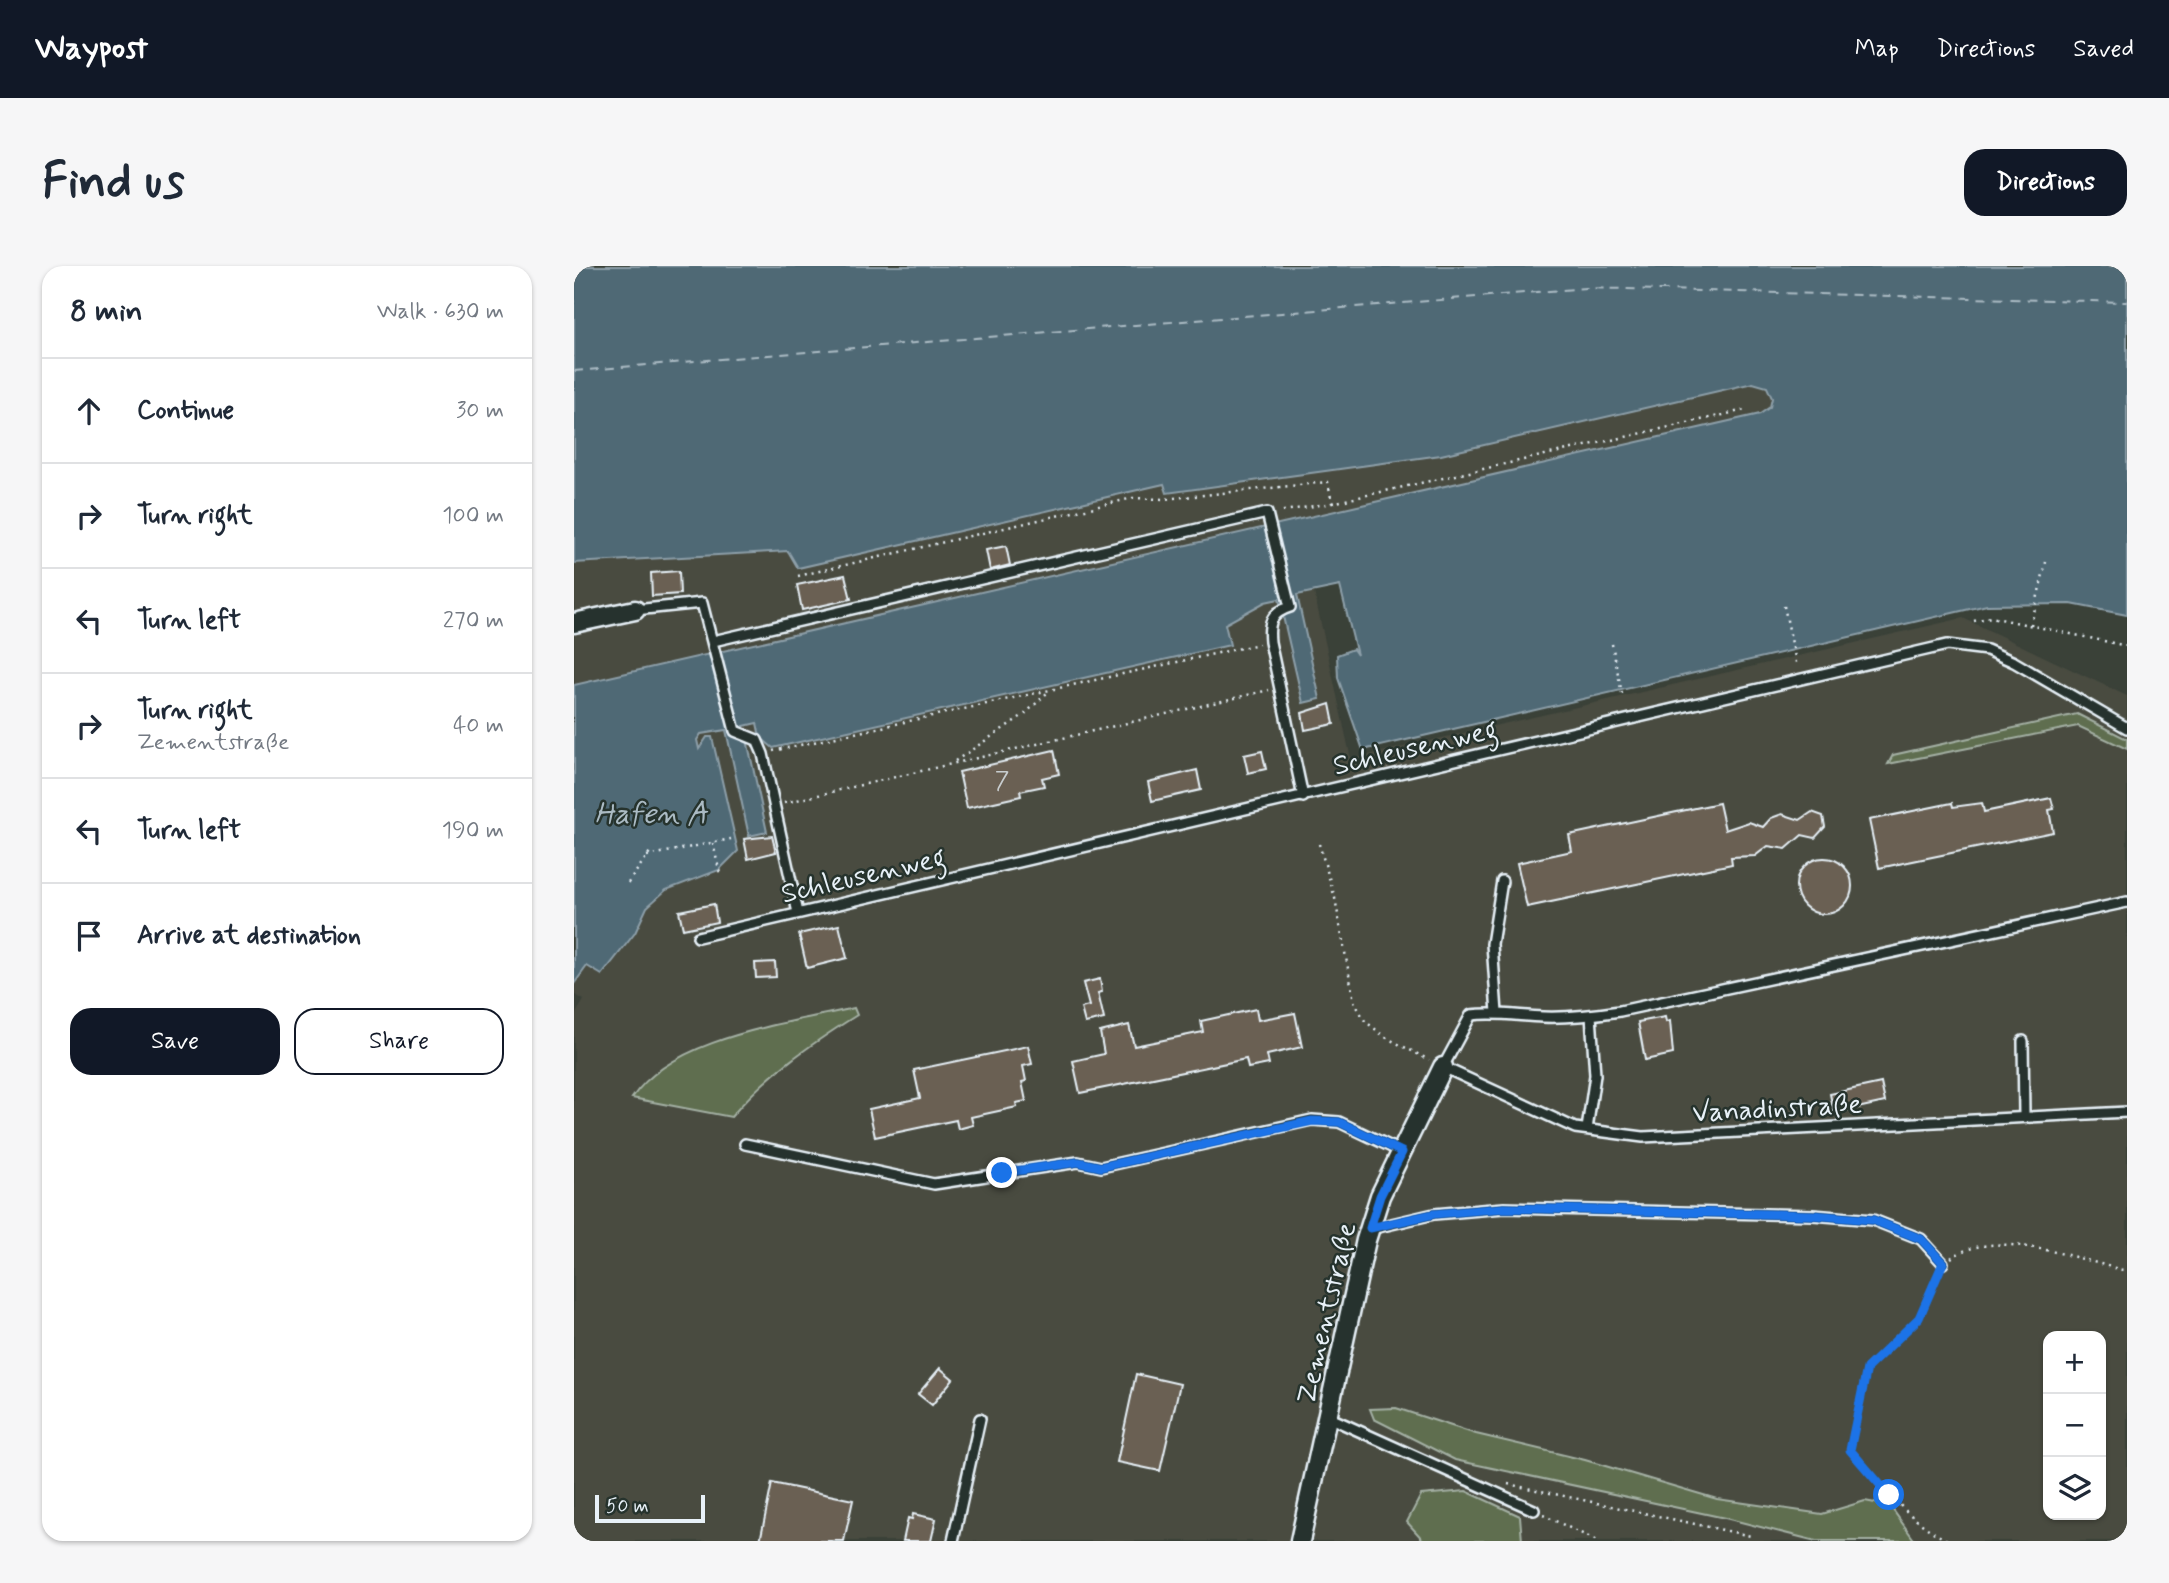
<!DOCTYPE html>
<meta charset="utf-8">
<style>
body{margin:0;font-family:Mynerve,sans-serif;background:#f6f6f7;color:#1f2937}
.controls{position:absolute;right:21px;bottom:21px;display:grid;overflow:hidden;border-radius:14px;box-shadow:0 2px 5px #0004}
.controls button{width:63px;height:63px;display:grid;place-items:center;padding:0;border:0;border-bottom:2px solid #e0e1e3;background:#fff;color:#1f2937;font:35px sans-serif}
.scale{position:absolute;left:21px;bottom:18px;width:110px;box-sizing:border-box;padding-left:7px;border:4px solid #e8f1f8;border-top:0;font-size:19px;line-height:24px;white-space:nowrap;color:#e8f1f8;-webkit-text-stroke:5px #26332d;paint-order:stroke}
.stop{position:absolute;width:21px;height:21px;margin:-16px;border:5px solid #1a73e8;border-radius:50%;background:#fff}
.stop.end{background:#1a73e8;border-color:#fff;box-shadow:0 2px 7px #0008}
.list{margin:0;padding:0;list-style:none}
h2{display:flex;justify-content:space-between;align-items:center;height:91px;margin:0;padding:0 28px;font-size:30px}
h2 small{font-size:23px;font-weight:400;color:#747a83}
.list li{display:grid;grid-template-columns:46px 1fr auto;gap:21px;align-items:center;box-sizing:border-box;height:105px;padding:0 28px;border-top:2px solid #e0e1e3}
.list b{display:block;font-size:26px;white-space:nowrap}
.list p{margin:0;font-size:23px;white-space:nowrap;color:#747a83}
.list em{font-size:23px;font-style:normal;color:#747a83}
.actions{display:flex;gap:14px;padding:21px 28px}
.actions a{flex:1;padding:16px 0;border:2px solid #111827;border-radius:21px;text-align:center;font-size:24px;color:#111827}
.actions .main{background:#111827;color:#fff}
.icon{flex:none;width:38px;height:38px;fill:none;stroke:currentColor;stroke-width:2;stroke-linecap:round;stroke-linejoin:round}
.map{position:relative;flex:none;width:1553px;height:1275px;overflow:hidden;border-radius:21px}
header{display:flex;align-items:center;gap:42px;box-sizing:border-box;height:98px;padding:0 35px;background:#111827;color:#fff}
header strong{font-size:33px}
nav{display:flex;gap:38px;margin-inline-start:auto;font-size:24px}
.intro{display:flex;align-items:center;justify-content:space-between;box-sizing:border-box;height:168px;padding:0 42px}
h1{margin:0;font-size:49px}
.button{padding:18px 32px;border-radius:21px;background:#111827;color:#fff;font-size:24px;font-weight:700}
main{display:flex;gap:42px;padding:0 42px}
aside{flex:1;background:#fff;border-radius:21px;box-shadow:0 2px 5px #0004}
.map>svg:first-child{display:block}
.built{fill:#484b40;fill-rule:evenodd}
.green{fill:#5f6e50;stroke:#a4b0a4;stroke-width:2}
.water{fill:#506975;stroke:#8d9fa9;stroke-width:2}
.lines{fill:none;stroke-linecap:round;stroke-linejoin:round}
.ferry{stroke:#abbbc4;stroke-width:2;stroke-dasharray:9 7;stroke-linecap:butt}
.building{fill:#6a6153;stroke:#e8f1f8;stroke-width:2}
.service-casing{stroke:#e8f1f8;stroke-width:14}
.minor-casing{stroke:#e8f1f8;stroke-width:23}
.path{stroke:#e8f1f8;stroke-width:2.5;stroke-dasharray:2 5;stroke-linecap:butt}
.service{stroke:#26332d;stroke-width:9}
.minor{stroke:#26332d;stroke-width:18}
.route{stroke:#1a73e8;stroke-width:9}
.labels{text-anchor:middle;stroke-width:5;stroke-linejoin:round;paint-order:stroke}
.number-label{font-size:24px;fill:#c8cdcf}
.street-label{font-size:28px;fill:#e8f1f8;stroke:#26332d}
.water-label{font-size:30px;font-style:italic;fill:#abbbc4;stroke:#26332d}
</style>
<header>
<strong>Waypost</strong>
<nav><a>Map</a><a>Directions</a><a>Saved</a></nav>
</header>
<div class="intro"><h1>Find us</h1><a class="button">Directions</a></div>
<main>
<aside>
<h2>8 min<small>Walk · 630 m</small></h2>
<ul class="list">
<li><svg class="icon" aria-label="ahead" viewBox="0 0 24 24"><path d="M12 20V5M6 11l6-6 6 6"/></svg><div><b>Continue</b></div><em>30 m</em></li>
<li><svg class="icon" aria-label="right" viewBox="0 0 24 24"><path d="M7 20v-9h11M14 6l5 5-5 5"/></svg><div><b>Turn right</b></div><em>100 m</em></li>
<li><svg class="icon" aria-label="left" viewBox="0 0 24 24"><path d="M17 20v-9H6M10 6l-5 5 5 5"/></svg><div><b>Turn left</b></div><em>270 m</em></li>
<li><svg class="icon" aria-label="right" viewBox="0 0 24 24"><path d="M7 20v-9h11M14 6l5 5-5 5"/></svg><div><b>Turn right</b><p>Zementstraße</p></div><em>40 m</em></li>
<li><svg class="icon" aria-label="left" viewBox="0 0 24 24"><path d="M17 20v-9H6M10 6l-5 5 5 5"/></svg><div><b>Turn left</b></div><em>190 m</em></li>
<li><svg class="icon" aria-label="arrive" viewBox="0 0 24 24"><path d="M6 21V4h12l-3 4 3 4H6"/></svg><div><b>Arrive at destination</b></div></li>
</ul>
<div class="actions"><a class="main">Save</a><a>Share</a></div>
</aside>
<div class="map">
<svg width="1553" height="1275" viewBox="0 0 1553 1275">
<rect width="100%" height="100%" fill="#3a4138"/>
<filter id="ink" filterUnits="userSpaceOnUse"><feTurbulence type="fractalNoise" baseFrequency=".0143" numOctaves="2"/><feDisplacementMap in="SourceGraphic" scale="14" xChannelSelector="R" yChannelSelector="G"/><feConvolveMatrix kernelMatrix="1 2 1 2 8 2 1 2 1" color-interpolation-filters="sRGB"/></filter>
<g filter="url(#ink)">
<!-- built -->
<g class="built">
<path d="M1180,117L1193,121L1198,132L1196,141L1186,148L0,419V297L215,285L224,302L590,218L593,226L867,189Z"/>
<path d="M740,326L777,493L1389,352L1553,430V1275H0V751L10,734L0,728V718L13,699L28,709L61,667L73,641L92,624L145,604L133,475L124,484L123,473L127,468L183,457L199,482L655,379L651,358L692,336ZM1474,1070H1527V1249H1474Z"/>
</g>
<!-- green -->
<g class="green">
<path d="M1503,448L1553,473V483L1504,460L1314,498L1319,489Z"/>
<path d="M280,742L283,749C237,778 192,809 157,851L58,832C99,771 212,758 280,742Z"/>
<path d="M822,1142L902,1168L1011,1194L1143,1233L1248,1248L1291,1235L1316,1240L1341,1275H1242L1151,1252L881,1194L800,1153L796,1143Z"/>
<path d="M892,1225L946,1250L948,1275H850L833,1256L847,1229Z"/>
</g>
<!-- water -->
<path class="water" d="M0,0H1553V349L1497,338L1413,339L789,484L764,412L763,389L779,383L783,389L766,320L723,329L746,433L729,437L705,333L691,336L651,358L656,379L199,482L186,471L183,457L170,460L193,566L175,570L152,464L127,468L123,474L125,483L133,471H138L164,585L145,604L92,624L73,641L61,667L28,709L13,700L0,718V419L1186,148L1196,141L1198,132L1193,121L1179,117L867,189L593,227L590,218L224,302L214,285L0,297Z"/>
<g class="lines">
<!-- ferry -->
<path class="ferry" d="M0,105L1012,22L1553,36"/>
</g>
<!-- building -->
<g class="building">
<path d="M432,280L436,299L416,304L412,284Z"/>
<path d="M105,305L106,328L78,330L77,307Z"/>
<path d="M271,309L277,333L228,344L223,319Z"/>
<path d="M756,438L760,458L731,464L728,447Z"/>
<path d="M480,484L485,508L468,512L470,520L446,525L447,530L393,542L385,506Z"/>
<path d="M688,485L692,503L674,507L670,489Z"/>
<path d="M623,504L627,524L578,535L574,516Z"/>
<path d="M1477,532L1480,543L1475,544L1479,566L1305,602L1295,554L1378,537L1379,541L1408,537L1410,546Z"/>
<path d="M1145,537L1151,564L1175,556L1189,561L1197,552L1208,548L1226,554L1238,546L1249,550L1251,561L1241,572L1228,569L1212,583L1194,580L1181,590L1157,591L1158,598L953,641L943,597L998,585L995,569Z"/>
<path d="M198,570L202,586L174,593L170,573Z"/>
<circle cx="1250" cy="620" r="28"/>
<path d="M140,638L143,656L109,663L105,645Z"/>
<path d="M265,659L273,692L233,702L225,668Z"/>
<path d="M201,696L202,711L182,712L181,697Z"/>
<path d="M526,713L528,726L524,727L530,753L511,757L507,742L515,740L509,717Z"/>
<path d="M682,743L684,754L721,747L728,781L693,789L695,798L674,802L672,793L506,827L499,795L530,788L526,766L555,759L560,780L629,766L627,755Z"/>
<path d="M1091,751L1092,756L1096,755L1099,788L1071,794L1064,756Z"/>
<path d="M454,780L458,798L449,800L452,815L448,816L452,835L442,837L443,841L397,851L399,859L384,863L382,854L301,871L295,843L346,832L340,804Z"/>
<path d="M1307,817L1311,836L1260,847L1256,828Z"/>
<path d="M366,1102L379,1113L358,1139L344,1128Z"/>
<path d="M562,1108L606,1118L586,1205L543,1196Z"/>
<path d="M198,1217L279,1234L270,1275H186Z"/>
<path d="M339,1248L362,1253L357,1275H329L334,1252L338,1253Z"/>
</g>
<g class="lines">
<!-- service casing -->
<g class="service-casing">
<g id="service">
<path d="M61,344L128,337L161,465L183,474L189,488L224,647"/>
<path d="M139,375L693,247L716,341C697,347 694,357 696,376L729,531"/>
<path d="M1553,636L1046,745C1020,749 995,752 969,751C944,750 921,746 897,749L869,801L1001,862L1069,871L1553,846"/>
<path d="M124,671L1373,379L1413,384L1440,396L1553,462"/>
<path d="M923,747L918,678L928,615"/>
<path d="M1449,775L1450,849"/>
<path d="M1013,863L1021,809L1017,749"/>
<path d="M171,878L360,918L504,896L527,901L738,854L765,856L828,886"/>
<path d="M796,963L860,948L930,942L1239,949L1299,954L1347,973L1369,997"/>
<path d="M754,1151L960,1244"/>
<path d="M379,1275L406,1153"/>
</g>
</g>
<!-- minor casing -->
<g class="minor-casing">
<g id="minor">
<path d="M0,357L61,344"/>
<path d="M726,1275L792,974L806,930L869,801"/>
</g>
</g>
<!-- path -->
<g class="path">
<path d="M758,237L1171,144"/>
<path d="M224,310L559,232L591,233L754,216L758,237L704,246"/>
<path d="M1210,340L1223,401"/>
<path d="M1400,355L1417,351L1553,380"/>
<path d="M1457,359L1472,296"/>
<path d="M1038,378L1049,433"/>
<path d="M199,485L685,378"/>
<path d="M381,495L451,448L474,426"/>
<path d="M210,537L695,424"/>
<path d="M139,577L146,608"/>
<path d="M745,578L761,632L780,735L791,755L811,771L855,794"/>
<path d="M73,590L157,573"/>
<path d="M54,617L76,586"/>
<path d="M1377,992C1421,960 1505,994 1553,1005"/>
<path d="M1365,1007L1345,1052L1293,1102L1276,1184C1305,1217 1334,1255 1375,1275"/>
<path d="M934,1218L1177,1270"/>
<path d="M969,1249L1023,1275"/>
</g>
<!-- service -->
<use href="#service" class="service"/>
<!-- minor -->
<use href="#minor" class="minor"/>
</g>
</g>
<g class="lines" filter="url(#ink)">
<!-- route -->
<path class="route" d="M428,907L504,896L527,901L738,855L765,856L828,886L806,930L796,962L860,948L930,942L1238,949L1299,954L1347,973L1369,997L1345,1052L1293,1102L1276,1184L1315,1229"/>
</g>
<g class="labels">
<!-- number labels -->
<g class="number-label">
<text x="428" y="522">7</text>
</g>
<!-- street labels -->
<g class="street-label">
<text transform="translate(841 480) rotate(-13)" y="10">Schleusenweg</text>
<text transform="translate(289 608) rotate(-13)" y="10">Schleusenweg</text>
<text transform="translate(1203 841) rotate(-3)" y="10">Vanadinstraße</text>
<text transform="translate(751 1047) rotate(-77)" y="10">Zementstraße</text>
</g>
<!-- water labels -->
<g class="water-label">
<text x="77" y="557">Hafen A</text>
</g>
</g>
</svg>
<div class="controls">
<button>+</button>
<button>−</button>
<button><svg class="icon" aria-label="layers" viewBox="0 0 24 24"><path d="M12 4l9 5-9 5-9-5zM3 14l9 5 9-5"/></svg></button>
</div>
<div class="scale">50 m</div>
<div class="stop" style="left:1315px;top:1229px"></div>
<div class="stop end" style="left:428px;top:907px"></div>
</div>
</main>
